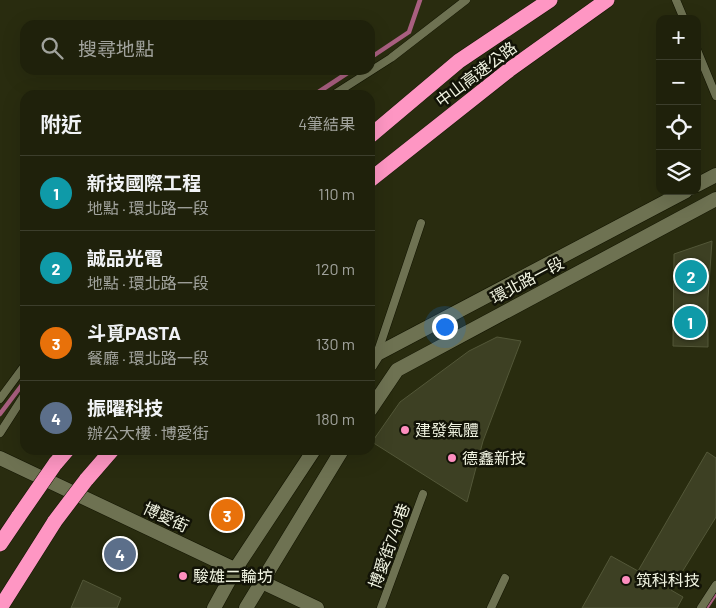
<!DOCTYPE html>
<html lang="zh-TW">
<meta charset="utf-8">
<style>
body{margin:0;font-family:Barlow,"Noto Sans TC",sans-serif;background:#2c2e19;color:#f1f3f6}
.controls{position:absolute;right:15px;top:15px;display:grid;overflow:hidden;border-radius:10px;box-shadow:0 5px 20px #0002}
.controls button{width:45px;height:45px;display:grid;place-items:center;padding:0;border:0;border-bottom:1px solid #3c3e2c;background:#1f210b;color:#f1f3f6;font:25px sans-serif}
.you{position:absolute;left:444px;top:326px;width:18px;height:18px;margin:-12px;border:4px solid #fff;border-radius:50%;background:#1a73e8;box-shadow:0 0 0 8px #1a73e833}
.badge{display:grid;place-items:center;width:32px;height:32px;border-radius:50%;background:#fd8ebf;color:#fff;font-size:16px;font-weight:700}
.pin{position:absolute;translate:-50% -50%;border:2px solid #fff;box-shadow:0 1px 5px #0006}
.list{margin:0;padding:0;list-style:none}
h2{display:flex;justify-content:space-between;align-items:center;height:65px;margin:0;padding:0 20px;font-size:21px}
h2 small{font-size:16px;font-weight:400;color:#a1a39d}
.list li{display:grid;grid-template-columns:32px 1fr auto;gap:15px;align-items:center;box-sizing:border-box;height:75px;padding:0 20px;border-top:1px solid #3c3e2c}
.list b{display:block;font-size:19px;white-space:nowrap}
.list p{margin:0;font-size:16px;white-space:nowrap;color:#a1a39d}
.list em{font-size:16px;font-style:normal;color:#a1a39d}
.icon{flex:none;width:28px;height:28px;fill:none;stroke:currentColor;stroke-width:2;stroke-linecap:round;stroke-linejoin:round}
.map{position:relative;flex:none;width:716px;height:608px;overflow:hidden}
.search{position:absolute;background:#1f210b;box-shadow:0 5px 20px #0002;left:20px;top:20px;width:355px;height:55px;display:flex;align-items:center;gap:12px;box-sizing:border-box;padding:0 18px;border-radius:15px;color:#a1a39d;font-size:19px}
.panel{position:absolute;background:#1f210b;box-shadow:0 5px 20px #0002;left:20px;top:90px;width:355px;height:365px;border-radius:15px}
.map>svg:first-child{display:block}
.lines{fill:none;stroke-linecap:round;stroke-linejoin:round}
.stream{stroke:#a95f80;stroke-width:4.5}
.building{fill:#3d4023;stroke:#535738}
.service-casing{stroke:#121400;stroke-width:9}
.tertiary-casing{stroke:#121400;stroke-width:15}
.motorway-casing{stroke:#121400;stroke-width:16}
.service{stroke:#6e7252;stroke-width:8}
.tertiary{stroke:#6e7252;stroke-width:14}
.motorway{stroke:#fe96c3;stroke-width:15}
.motorway-bridge-casing{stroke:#121400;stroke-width:16;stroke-linecap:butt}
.motorway-bridge{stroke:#fe96c3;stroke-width:15}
.poi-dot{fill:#fd8ebf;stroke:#121307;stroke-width:2}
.labels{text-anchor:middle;stroke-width:5;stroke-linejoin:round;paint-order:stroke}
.street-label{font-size:16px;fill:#f0f3e1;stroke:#121307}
.poi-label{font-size:16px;fill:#f0f3e1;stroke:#121307;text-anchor:start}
</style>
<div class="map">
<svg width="716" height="608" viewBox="0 0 716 608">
<rect width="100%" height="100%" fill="#292c0f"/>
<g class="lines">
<!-- stream -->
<g class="stream">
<path d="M370,58L409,32L420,0"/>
<path d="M314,95L352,70"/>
<path d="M0,414L25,381"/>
<path d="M706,608L716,593"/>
</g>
</g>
<!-- building -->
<g class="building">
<path d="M712,241L708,298V347L673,346L674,254Z"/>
<path d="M497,337L521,341L483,441L467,502L372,442L400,402L469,351Z"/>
<path d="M707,452L716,458V517L671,590L683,597L677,608H582L611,556L638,571Z"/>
<path d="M83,580L121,598L117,608H71Z"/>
</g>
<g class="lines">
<!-- service casing -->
<g class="service-casing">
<g id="service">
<path d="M676,0L684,19"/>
<path d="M697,50L716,96"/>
<path d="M333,95L391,58L466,0"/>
<path d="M377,354L421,223"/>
<path d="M0,399L25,365"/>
<path d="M0,433L25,394"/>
<path d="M381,608L423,494"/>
<path d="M491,608L505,578"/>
<path d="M701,608L716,585"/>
</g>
</g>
<!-- tertiary casing -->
<g class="tertiary-casing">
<g id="tertiary">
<path d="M697,185L716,175"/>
<path d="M370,365L377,354L686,191"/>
<path d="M370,410L397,370L716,199"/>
<path d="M0,458L317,608"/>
<path d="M214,608L236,568L314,450"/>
<path d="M246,608L342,450"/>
</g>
</g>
<!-- motorway casing -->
<g class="motorway-casing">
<g id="motorway">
<path d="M370,136L459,61L550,0"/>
<path d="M370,180L509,70L607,0"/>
<path d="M55,464L67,450"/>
<path d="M86,480L112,450"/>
<path d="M0,544L19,516"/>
<path d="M0,608L55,521"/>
</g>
</g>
<!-- service -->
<use href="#service" class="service"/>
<!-- tertiary -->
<use href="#tertiary" class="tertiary"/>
<!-- motorway -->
<use href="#motorway" class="motorway"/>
<!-- motorway-bridge casing -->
<g class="motorway-bridge-casing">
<g id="motorway-bridge">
<path d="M19,516L55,464"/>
<path d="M55,521L86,480"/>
</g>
</g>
<!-- motorway-bridge -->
<use href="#motorway-bridge" class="motorway-bridge"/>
</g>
<!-- markers -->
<g class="poi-dot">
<circle cx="405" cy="430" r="5"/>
<circle cx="452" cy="458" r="5"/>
<circle cx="183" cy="576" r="5"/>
<circle cx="626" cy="580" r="5"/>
</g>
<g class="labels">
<!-- street labels -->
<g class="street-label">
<text transform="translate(476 74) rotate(-37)" y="6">中山高速公路</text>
<text transform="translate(527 280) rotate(-28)" y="6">環北路一段</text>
<text transform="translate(166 517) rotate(25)" y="6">博愛街</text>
<text transform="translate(389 546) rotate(-70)" y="6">博愛街740巷</text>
</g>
<!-- poi labels -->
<g class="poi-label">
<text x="415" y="436">建發氣體</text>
<text x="462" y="464">德鑫新技</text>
<text x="193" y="582">駿雄二輪坊</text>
<text x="636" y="586">筑科科技</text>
</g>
</g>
</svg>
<div class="controls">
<button>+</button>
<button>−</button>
<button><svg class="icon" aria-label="locate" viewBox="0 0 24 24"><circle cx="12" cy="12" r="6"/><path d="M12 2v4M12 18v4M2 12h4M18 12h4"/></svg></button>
<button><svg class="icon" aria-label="layers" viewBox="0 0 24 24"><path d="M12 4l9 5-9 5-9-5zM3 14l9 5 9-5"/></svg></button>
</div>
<div class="you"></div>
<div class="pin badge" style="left:690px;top:322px;background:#0f9aa8">1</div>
<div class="pin badge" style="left:691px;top:276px;background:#0f9aa8">2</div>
<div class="pin badge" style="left:227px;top:515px;background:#e8710a">3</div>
<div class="pin badge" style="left:120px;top:554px;background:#5c6f8a">4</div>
<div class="search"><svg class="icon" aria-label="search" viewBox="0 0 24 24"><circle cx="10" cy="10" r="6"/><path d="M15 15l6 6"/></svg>搜尋地點</div>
<section class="panel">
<h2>附近<small>4筆結果</small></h2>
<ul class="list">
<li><span class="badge" style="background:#0f9aa8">1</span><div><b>新技國際工程</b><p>地點 · 環北路一段</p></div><em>110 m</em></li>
<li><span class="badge" style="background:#0f9aa8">2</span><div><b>誠品光電</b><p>地點 · 環北路一段</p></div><em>120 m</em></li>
<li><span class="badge" style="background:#e8710a">3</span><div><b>斗覓PASTA</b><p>餐廳 · 環北路一段</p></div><em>130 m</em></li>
<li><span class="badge" style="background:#5c6f8a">4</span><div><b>振曜科技</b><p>辦公大樓 · 博愛街</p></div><em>180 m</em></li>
</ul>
</section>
</div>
